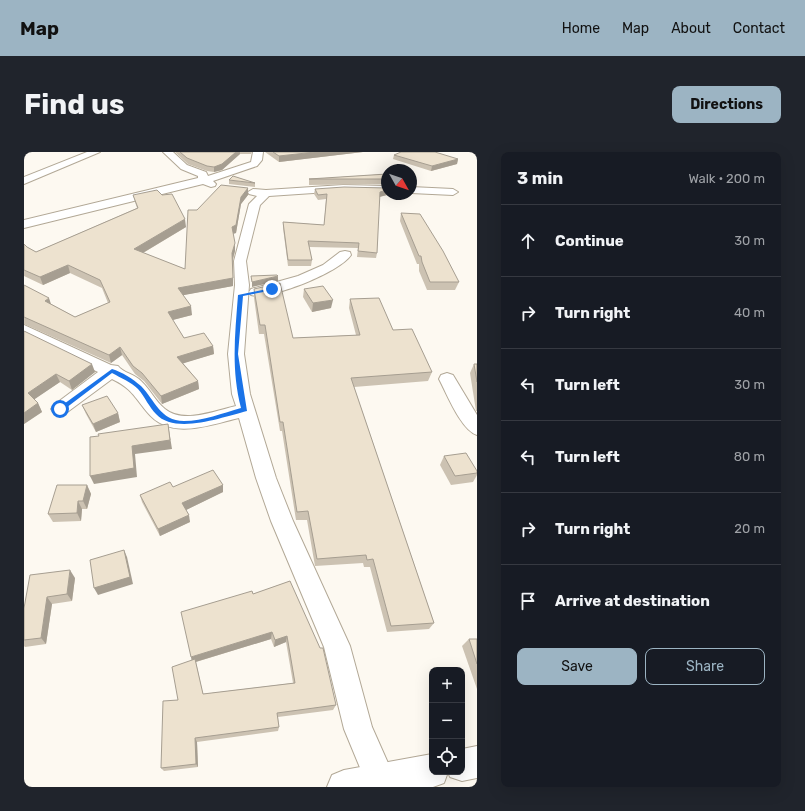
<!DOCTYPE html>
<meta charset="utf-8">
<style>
body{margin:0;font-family:Rubik,sans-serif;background:#20242c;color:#f1f3f6}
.controls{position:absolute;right:12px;bottom:12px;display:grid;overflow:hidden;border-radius:8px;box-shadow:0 4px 16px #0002}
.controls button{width:36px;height:36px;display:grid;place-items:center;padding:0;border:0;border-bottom:1px solid #363941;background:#171b24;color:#f1f3f6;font:20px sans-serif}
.compass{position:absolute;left:357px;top:12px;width:36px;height:36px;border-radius:50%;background:#171b24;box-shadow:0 4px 16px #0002;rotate:130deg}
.stop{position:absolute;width:12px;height:12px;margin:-9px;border:3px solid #1a73e8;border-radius:50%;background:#fff}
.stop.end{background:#1a73e8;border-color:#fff;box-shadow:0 1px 4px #0008}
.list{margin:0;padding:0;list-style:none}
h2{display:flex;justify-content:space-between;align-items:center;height:52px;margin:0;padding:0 16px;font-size:17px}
h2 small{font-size:13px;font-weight:400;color:#9ea1a6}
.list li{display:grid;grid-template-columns:26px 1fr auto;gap:12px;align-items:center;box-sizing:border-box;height:72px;padding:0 16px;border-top:1px solid #363941}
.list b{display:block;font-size:15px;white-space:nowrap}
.list em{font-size:13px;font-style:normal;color:#9ea1a6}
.actions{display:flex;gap:8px;padding:12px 16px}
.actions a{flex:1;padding:9px 0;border:1px solid #9cb4c3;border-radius:8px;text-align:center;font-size:14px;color:#9cb4c3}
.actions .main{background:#9cb4c3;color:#111}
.icon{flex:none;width:22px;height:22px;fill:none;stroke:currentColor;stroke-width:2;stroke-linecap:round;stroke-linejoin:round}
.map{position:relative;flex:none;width:453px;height:635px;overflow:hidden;border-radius:8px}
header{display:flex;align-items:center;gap:24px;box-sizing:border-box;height:56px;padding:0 20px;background:#9cb4c3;color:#111}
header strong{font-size:19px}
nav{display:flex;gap:22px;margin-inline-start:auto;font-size:14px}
.intro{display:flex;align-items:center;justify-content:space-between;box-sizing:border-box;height:96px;padding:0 24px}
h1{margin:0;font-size:28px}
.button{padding:10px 18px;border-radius:8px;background:#9cb4c3;color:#111;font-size:14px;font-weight:700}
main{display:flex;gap:24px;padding:0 24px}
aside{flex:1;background:#171b24;border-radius:8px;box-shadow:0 4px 16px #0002}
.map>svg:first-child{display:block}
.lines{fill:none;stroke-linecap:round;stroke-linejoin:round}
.minor-casing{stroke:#b2a896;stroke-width:2}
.secondary-casing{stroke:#b2a896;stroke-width:2}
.minor{fill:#fff;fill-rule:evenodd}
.secondary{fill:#fff;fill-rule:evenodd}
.wall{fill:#ccc2b2;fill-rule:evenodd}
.shaded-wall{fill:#a69e91}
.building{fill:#ede2cf;stroke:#a69e91}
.route{fill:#1a73e8}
</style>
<header>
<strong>Map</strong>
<nav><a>Home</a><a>Map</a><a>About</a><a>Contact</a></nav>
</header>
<div class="intro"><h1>Find us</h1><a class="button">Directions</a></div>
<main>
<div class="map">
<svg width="453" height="635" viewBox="0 0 453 635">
<rect width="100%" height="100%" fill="#fdf9f1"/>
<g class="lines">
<!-- minor casing -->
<g class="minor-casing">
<g id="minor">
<path d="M63,0H76L0,32V25Z"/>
<path d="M139,0H149L163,13L182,20L184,24L227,10L229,0H239L238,8L233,14L189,29L192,32L191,34L187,35L179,32L0,76V68L174,26V24L157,17Z"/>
<path d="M319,33L363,34V40L319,39L245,44L236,53L222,109L225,133L220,202L226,242L252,326L269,369L326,494L348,575L372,629L370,635H344L320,577L300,495L247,369L232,326L215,266C185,273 146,289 123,260C110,244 107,236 88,227L42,261L36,263L30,261L27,257L30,253L74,220L0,184V173L87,213L94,214C99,221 111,222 117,229C126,237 131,249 141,257C159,272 191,259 212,254L208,242L204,202L211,133L210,109L225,52L233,44L225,42L224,40L229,37L242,38Z"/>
<path d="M387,35L429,37L434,40L429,43L387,41Z"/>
<path d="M321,99L326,100L327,103C316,120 247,148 227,143L225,140L227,137L274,124L299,113L316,100Z"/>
<path d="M423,221L429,223L453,263V283C437,278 423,242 415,227L417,223Z"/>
</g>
</g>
<!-- secondary casing -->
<g class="secondary-casing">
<g id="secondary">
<path d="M453,594V626L438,629L426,625L424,620H438V597Z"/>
<path d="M408,602V620H424L420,631L409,635H303L308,623L320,618Z"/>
</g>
</g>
<!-- minor -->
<use href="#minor" class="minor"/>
<!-- secondary -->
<use href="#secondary" class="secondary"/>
</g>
<!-- wall -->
<g class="wall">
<path d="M151,0H228L227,2H216L198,18L190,20L183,19L164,12Z"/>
<path d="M241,0H339L255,10Z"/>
<path d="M370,3L434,7L433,12L407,19L369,7Z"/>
<path d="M363,22V32L285,33V27Z"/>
<path d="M205,28L231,31V35L205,32Z"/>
<path d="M224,36V43L217,52L212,81L209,82L211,99L209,109V134L159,143L168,163L148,168L160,186L189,194L190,202L159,211L174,229L175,237L138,252L120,229L111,222L98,203L87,211L0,172V133L27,152L51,165L84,151L78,136L46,121L19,133L0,124V92L3,95L12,100L113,56L111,50L109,43L162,75L119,101L161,117L173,58Z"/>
<path d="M291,37L367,42L355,45L353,101L352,106L333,105L334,96L285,95L288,108L287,114H264L259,76V70L300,73L302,47L294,48L290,42Z"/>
<path d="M377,61L435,130L431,138H403L395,119V112H393L376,69Z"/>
<path d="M230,137L269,186L332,183L325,156L326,147L369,178L408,220L404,229L330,235L410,471L405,477L363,480L346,415H340L339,411L291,414L283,368H272L258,279H256L240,182H235L230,146Z"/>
<path d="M280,137L307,156L288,160L279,145Z"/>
<path d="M0,179L71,220L48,238L36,230L10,247L14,251L18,260L0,272Z"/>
<path d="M450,212H453V259H452L446,221Z"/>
<path d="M58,253L94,261L96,270L72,280L62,262Z"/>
<path d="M420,304L453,319V323L449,330L427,333L416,313Z"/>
<path d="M63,333L67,342L63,357H58L57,369L29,370L24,362Z"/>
<path d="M199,333V340L162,358L166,370L136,384L118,350L116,343L149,335Z"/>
<path d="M51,426L48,449L28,452L22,492L1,495L0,494V456Z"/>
<path d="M266,429L312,553L309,558L254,565L255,575L254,579L173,590L174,615L140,619L137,616L154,548L168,508L229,442ZM247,487L250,495L262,490L269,531L179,542L172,510Z"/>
<path d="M445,487H453V537L438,494Z"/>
</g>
<!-- shaded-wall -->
<g class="shaded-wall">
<path d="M212,0H216V2L198,18L190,20V15Z"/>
<path d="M291,0H339L255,10V4Z"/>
<path d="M434,7L433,12L407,19L408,14Z"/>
<path d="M224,36V43L217,52L212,81L208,82V75L217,45Z"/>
<path d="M363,38V42H367L355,45L356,40Z"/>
<path d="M161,67L162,75L112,105L110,97Z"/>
<path d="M211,91V99L208,109V101Z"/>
<path d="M44,113L46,121L19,133L16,125Z"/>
<path d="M254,124V129L228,135V130Z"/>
<path d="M209,126V134L155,144L154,136Z"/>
<path d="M25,146L28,155L21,149Z"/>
<path d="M309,148L307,156L288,160L289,151Z"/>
<path d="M167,154L168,163L145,169L144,160Z"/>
<path d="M189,194L190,202L154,213L153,205Z"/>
<path d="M96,195L98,203L87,211L85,203Z"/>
<path d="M68,212L71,220L48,238L45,229Z"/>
<path d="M32,222L36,230L8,249L4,241Z"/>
<path d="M174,229L175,237L138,252L137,244Z"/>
<path d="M14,251L18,260L0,272V261Z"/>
<path d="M94,261L96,270L72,280L69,272Z"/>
<path d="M144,272L148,297L111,302L113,325L70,332L66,324L108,294Z"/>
<path d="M63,333L67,342L63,357L59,349Z"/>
<path d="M199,333V340L160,359L158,351Z"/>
<path d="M54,349L58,357L57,369L53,361Z"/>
<path d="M165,363L166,370L136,384L134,377Z"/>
<path d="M100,398L103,405L109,432L74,443L70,436Z"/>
<path d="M46,418L51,426L48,449L43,442Z"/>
<path d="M23,445L28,452L22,492L17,486Z"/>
<path d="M248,480L247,487L168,511L167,505Z"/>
<path d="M263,484L262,490L250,495L251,488Z"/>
<path d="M171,586L173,590L174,615L172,612Z"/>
</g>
<!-- building -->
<g class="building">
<path d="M156,0H212L198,12L190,15L183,14L163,6Z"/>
<path d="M249,0H291L255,4Z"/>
<path d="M377,0H411L434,7L408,14L370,3Z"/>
<path d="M363,22V27H285Z"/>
<path d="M209,24L231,31L205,28Z"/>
<path d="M197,33L224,36L217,45L212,73L208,75L211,91L208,101L209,126L154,136L167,154L144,160L160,186L180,181L189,194L153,205L174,229L137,244L118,221L109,214L96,195L85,203L0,165V133L25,146L21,149L51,165L86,150L76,128L44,113L16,125L0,118V92L3,95L12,100L114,56L109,43L133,38L138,43L148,42L161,67L110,97L161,117L164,58H173Z"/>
<path d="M320,35L363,36V38L356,40L353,101L334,99L335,91L284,89L288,108H264L259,70L300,73L303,42L294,43L291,37Z"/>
<path d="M377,61L396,62L419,99L435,130H406L398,110L397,104H395Z"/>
<path d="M253,123L254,124L228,130L227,124Z"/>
<path d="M256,131L269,186L336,183L326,147L355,146L369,178L388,177L408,220L327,226L410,471L367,474L349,407L343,408L342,403L293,407L284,359L273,360L259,270H256L241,173H236L230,137Z"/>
<path d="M299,134L309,148L289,151L280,137Z"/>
<path d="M0,179L68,212L45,229L32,222L4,241L14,251L0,261Z"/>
<path d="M450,212H453V230Z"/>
<path d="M83,244L94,261L69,272L58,253Z"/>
<path d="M144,272L146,288L108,294L110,316L66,324V285L75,284L74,282Z"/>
<path d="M442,301L453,319V321L431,324L420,304Z"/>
<path d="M189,318L199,333L158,351L165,363L134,377L116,343L146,330L149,335Z"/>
<path d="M33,333H63L59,349H54L53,361L24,362Z"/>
<path d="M100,398L106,425L70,436L66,408Z"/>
<path d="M46,418L43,442L23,445L17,486L0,488V456L6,423Z"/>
<path d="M266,429L296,496H299L312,553L253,561L255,575L171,586L172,612L137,616L139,549L154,548L148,515L171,507L179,542L271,531L263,484L251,488L248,480L167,505L157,460L228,439L229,442Z"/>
<path d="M445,487H453V512Z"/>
</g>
<!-- route -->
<path class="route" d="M248,136L250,138L219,144L214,202L223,259C199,265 151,283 132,262C125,255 121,245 114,237C107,230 97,226 88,221L38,259L33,257L88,217C98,220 109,227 117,234C131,248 136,269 160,269C179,269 199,261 217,256C207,217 211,183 214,143Z"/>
</svg>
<div class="controls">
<button>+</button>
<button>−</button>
<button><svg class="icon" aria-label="locate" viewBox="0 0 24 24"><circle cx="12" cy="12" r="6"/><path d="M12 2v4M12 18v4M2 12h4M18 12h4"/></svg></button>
</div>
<svg class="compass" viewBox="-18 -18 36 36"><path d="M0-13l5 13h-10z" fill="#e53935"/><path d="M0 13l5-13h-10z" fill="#9ea1a6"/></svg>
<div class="stop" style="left:36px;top:257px"></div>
<div class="stop end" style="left:248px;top:137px"></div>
</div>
<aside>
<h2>3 min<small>Walk · 200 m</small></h2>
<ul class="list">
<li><svg class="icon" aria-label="ahead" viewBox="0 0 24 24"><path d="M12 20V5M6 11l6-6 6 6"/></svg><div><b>Continue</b></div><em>30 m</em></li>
<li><svg class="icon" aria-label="right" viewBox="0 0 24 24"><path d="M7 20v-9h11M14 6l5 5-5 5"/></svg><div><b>Turn right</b></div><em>40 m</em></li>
<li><svg class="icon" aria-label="left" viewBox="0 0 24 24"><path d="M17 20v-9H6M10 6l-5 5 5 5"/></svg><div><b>Turn left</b></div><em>30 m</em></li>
<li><svg class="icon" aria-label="left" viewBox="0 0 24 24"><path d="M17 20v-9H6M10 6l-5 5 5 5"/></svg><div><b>Turn left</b></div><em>80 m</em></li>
<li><svg class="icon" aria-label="right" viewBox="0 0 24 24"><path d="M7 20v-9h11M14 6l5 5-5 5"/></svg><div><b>Turn right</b></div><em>20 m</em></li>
<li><svg class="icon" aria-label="arrive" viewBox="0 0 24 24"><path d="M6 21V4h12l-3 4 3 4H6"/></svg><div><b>Arrive at destination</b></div></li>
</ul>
<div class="actions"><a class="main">Save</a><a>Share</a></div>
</aside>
</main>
